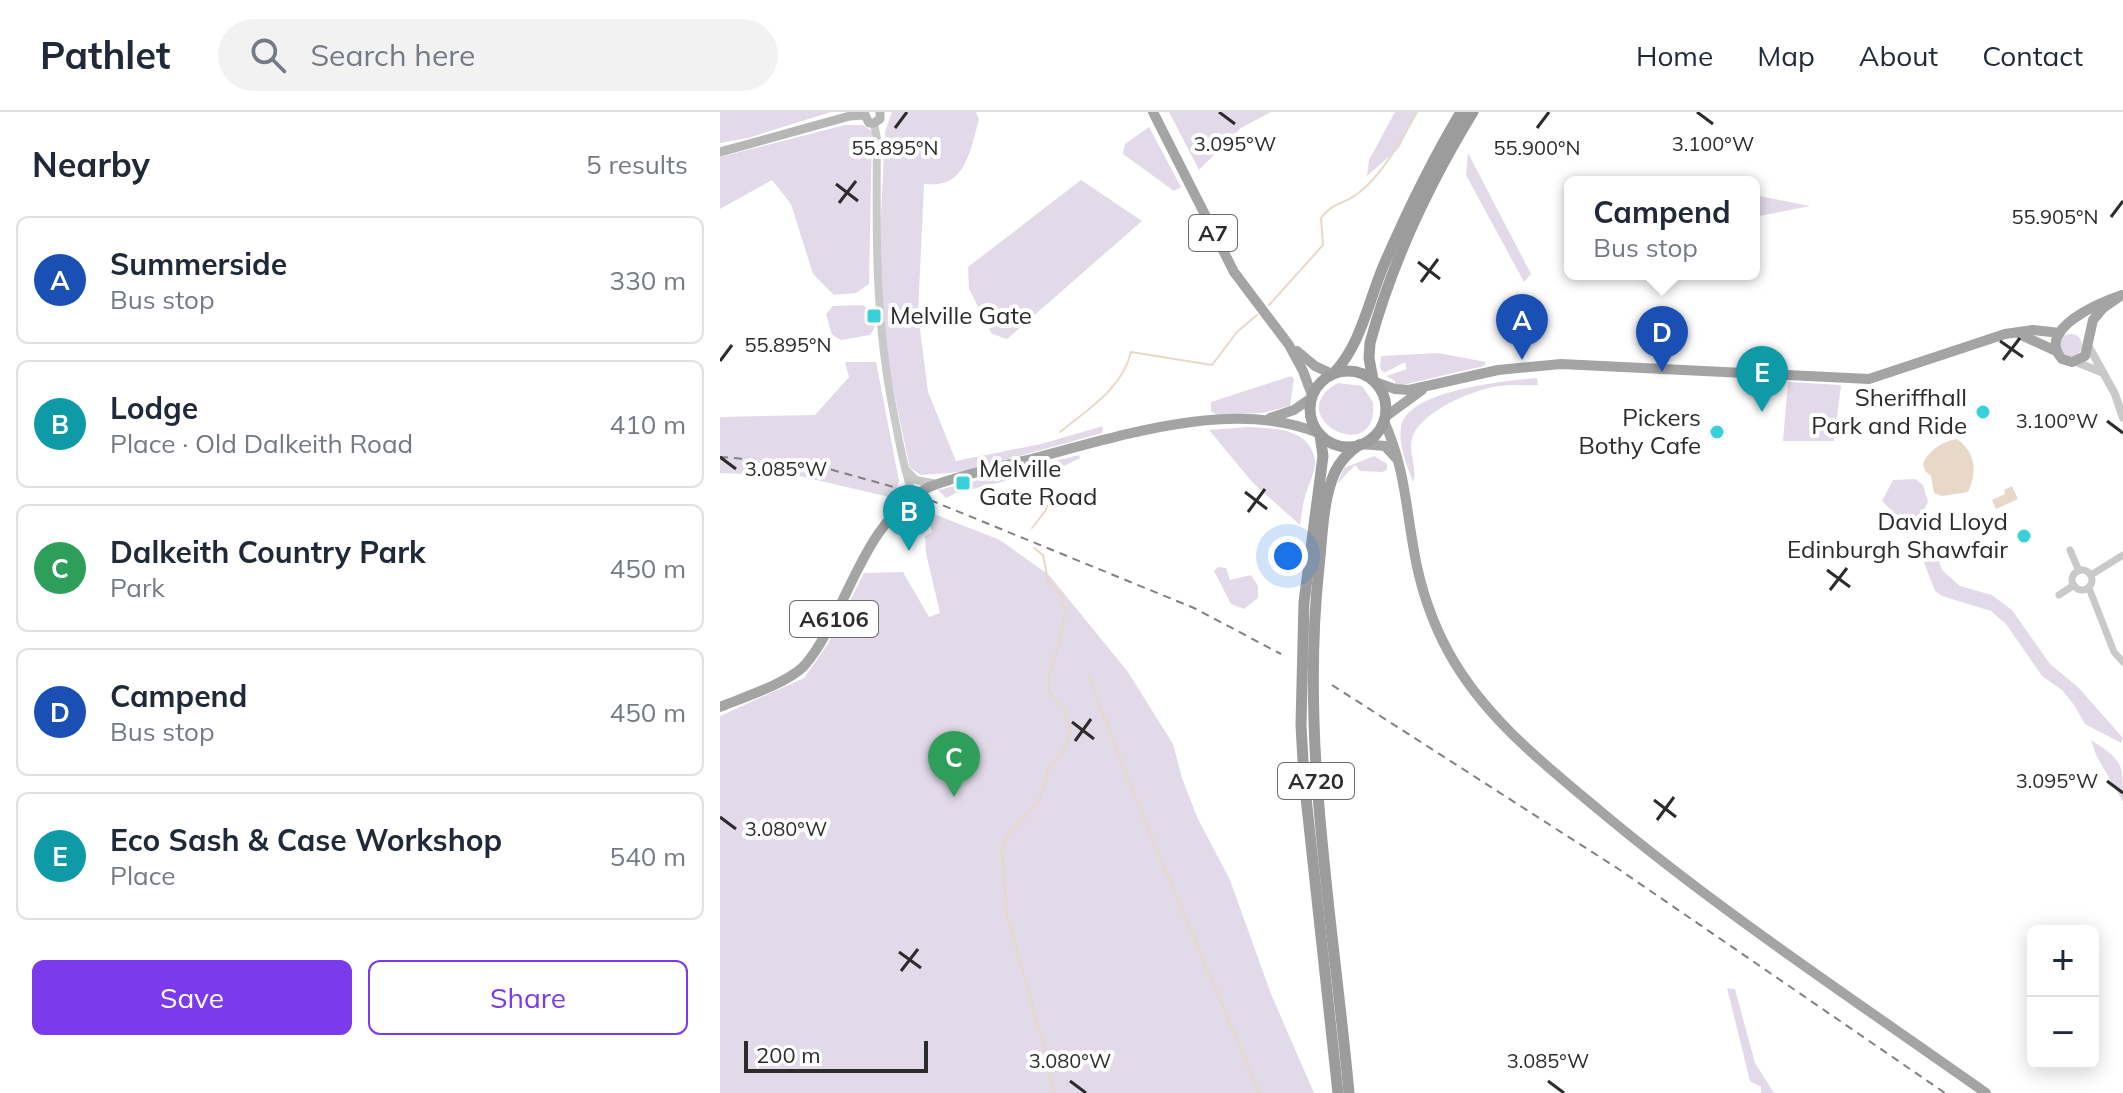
<!DOCTYPE html>
<meta charset="utf-8">
<style>
body{margin:0;font-family:Mulish,sans-serif;background:#f2f2f3;color:#1f2937}
.controls{position:absolute;right:24px;bottom:24px;display:grid;overflow:hidden;border-radius:12px;box-shadow:0 4px 20px #0003}
.controls button{width:72px;height:72px;display:grid;place-items:center;padding:0;border:0;border-bottom:2px solid #e0e1e3;background:#fff;color:#1f2937;font:40px sans-serif}
.scale{position:absolute;left:24px;bottom:20px;width:184px;box-sizing:border-box;padding-left:8px;border:4px solid #2c2c2c;border-top:0;font-size:22px;line-height:28px;white-space:nowrap;color:#2c2c2c;-webkit-text-stroke:6px #fff;paint-order:stroke}
.you{position:absolute;left:568px;top:444px;width:28px;height:28px;margin:-20px;border:6px solid #fff;border-radius:50%;background:#1a73e8;box-shadow:0 0 0 12px #1a73e833}
.badge{display:grid;place-items:center;width:52px;height:52px;border-radius:50%;background:#7c3aed;color:#fff;font-size:26px;font-weight:700}
.pin{position:absolute;translate:-50% -66px;filter:drop-shadow(0 2px 4px #0008)}
.pin::after{content:'';position:absolute;top:42px;width:28px;height:24px;background:inherit;clip-path:polygon(0 0,100% 0,50% 100%)}
.popup{position:absolute;left:844px;top:64px;width:196px;height:104px;box-sizing:border-box;display:grid;place-content:center;border-radius:12px;background:#fff;filter:drop-shadow(0 2px 6px #0005);font-size:26px;white-space:nowrap;color:#747a83}
.popup b{font-size:30px;color:#1f2937}
.popup::after{content:'';position:absolute;left:50%;top:100%;margin-left:-16px;border:16px solid transparent;border-top-color:#fff}
.list{margin:0;padding:0;list-style:none}
h2{display:flex;justify-content:space-between;align-items:center;height:104px;margin:0;padding:0 32px;font-size:34px}
h2 small{font-size:26px;font-weight:400;color:#747a83}
.list li{display:grid;grid-template-columns:52px 1fr auto;gap:24px;align-items:center;box-sizing:border-box;height:128px;margin:0 16px 16px;padding:0 16px;border:2px solid #e0e1e3;border-radius:12px}
.list b{display:block;font-size:30px;white-space:nowrap}
.list p{margin:0;font-size:26px;white-space:nowrap;color:#747a83}
.list em{font-size:26px;font-style:normal;color:#747a83}
.actions{display:flex;gap:16px;padding:24px 32px}
.actions a{flex:1;padding:18px 0;border:2px solid #7c3aed;border-radius:12px;text-align:center;font-size:28px;color:#7c3aed}
.actions .main{background:#7c3aed;color:#fff}
.icon{flex:none;width:44px;height:44px;fill:none;stroke:currentColor;stroke-width:2;stroke-linecap:round;stroke-linejoin:round}
.map{position:relative;flex:none;width:1403px;height:981px;overflow:hidden}
header{display:flex;align-items:center;gap:48px;box-sizing:border-box;height:112px;padding:0 40px;background:#fff;border-bottom:2px solid #e0e1e3}
header strong{font-size:38px}
nav{display:flex;gap:44px;margin-inline-start:auto;font-size:28px}
.search{width:560px;height:72px;background:#f2f2f3;display:flex;align-items:center;gap:20px;box-sizing:border-box;padding:0 28px;border-radius:44px;color:#747a83;font-size:30px}
main{display:flex}
aside{flex:1;background:#fff}
.map>svg:first-child{display:block}
.green{fill:#e3dae9}
.water{fill:#e8d8c7}
.lines{fill:none;stroke-linecap:round;stroke-linejoin:round}
.stream{stroke:#e8d8c7;stroke-width:2}
.minor{stroke:#c9c9c9;stroke-width:7}
.tertiary{stroke:#c9c9c9;stroke-width:8}
.secondary{stroke:#b6b6b6;stroke-width:9}
.primary{stroke:#a4a4a4;stroke-width:10}
.trunk{stroke:#9c9c9c;stroke-width:11}
.rail{stroke:#818181;stroke-width:2;stroke-dasharray:8 6;stroke-linecap:butt}
.ticks{fill:none;stroke:#2c2c2c;stroke-width:3}
.poi-dot{fill:#38d1d9;stroke:#fff;stroke-width:3}
.labels{text-anchor:middle;stroke-width:8;stroke-linejoin:round;paint-order:stroke}
.shield{fill:#fff;stroke:#6b6b6b;stroke-width:2}
.shield-label{font-size:22px;font-weight:bold;fill:#2c2c2c}
.poi-label{font-size:24px;fill:#2c2c2c;stroke:#fff;text-anchor:end}
.ticks-label{font-size:20px;text-anchor:middle;fill:#2c2c2c;stroke:#fff;stroke-width:8;stroke-linejoin:round;paint-order:stroke}
</style>
<header>
<strong>Pathlet</strong>
<div class="search"><svg class="icon" aria-label="search" viewBox="0 0 24 24"><circle cx="10" cy="10" r="6"/><path d="M15 15l6 6"/></svg>Search here</div>
<nav><a>Home</a><a>Map</a><a>About</a><a>Contact</a></nav>
</header>
<main>
<aside>
<h2>Nearby<small>5 results</small></h2>
<ul class="list">
<li><span class="badge" style="background:#1a4fb4">A</span><div><b>Summerside</b><p>Bus stop</p></div><em>330 m</em></li>
<li><span class="badge" style="background:#0f9aa8">B</span><div><b>Lodge</b><p>Place · Old Dalkeith Road</p></div><em>410 m</em></li>
<li><span class="badge" style="background:#2e9e5b">C</span><div><b>Dalkeith Country Park</b><p>Park</p></div><em>450 m</em></li>
<li><span class="badge" style="background:#1a4fb4">D</span><div><b>Campend</b><p>Bus stop</p></div><em>450 m</em></li>
<li><span class="badge" style="background:#0f9aa8">E</span><div><b>Eco Sash &amp; Case Workshop</b><p>Place</p></div><em>540 m</em></li>
</ul>
<div class="actions"><a class="main">Save</a><a>Share</a></div>
</aside>
<div class="map">
<svg width="1403" height="981" viewBox="0 0 1403 981">
<rect width="100%" height="100%" fill="#fff"/>
<!-- green -->
<g class="green">
<path d="M0,0H111L28,26L0,31Z"/>
<path d="M172,0H256L259,8C249,41 246,77 204,72L198,202L208,280L236,349L321,332L383,314L382,321L242,360L201,363L190,356L168,253L159,144L165,20Z"/>
<path d="M449,0H551L521,16L479,58Z"/>
<path d="M675,0H697L679,36L647,64L649,48Z"/>
<path d="M125,13H143L152,19L149,172L136,181L114,183L93,162L71,92L52,68L0,97V45Z"/>
<path d="M429,15L461,75L454,79L403,42L405,32Z"/>
<path d="M748,41L811,162L804,170L746,63Z"/>
<path d="M361,68L422,109L287,227L272,222L249,177L248,155Z"/>
<path d="M1034,83L1090,94L1034,105Z"/>
<path d="M143,193L152,200L155,215L150,223L121,228L112,223L106,202L113,194Z"/>
<circle cx="1351" cy="233" r="11"/>
<path d="M718,241L766,250L764,254L682,273L675,272V269L666,264L687,257L685,250L664,261L660,256L661,244Z"/>
<path d="M125,250H156L179,369L174,386L79,364L0,361V305L95,303L129,265Z"/>
<path d="M571,264L574,267L570,294L542,301L497,303L491,299V290Z"/>
<path d="M817,266L818,273C806,274 792,272 780,274C754,277 699,300 692,327C688,341 698,355 693,370C687,353 678,334 681,315C687,278 786,269 817,266Z"/>
<path d="M1068,270L1121,273L1114,329H1063Z"/>
<path d="M618,271L642,274L653,290C659,358 558,304 618,271Z"/>
<path d="M528,315C551,316 587,316 594,344C598,356 589,370 586,382C582,392 582,403 580,413L533,371L489,318Z"/>
<path d="M359,343L360,346L318,367L302,365L236,381L226,386L218,378Z"/>
<path d="M654,344L667,352V358L662,360L640,359L635,353L617,372L624,356Z"/>
<path d="M1195,367L1203,373L1208,390L1201,403L1183,409L1162,389L1173,368Z"/>
<path d="M206,399L280,428L329,463L408,560L453,632L462,666L477,705L510,768L551,882L594,981H0V604L84,566L108,532L144,461L183,460L209,505L220,501L206,441L205,424L212,420Z"/>
<path d="M1217,443L1222,458L1240,474L1272,483L1292,498L1330,552L1358,575L1403,626L1401,631L1365,612L1354,593L1342,578L1322,564L1286,512L1271,499L1222,484L1215,479L1203,448Z"/>
<path d="M498,455L506,456L510,468L531,463L538,474V486L524,497L511,492L494,459Z"/>
<path d="M1371,628C1403,649 1403,650 1403,690L1376,643Z"/>
<path d="M1007,876L1015,877L1035,951L1054,981H1041V975L1030,969Z"/>
</g>
<!-- water -->
<g class="water">
<path d="M1237,327C1255,340 1258,359 1248,380L1222,384L1214,381L1211,364L1205,359L1203,352C1208,339 1223,329 1237,327Z"/>
<path d="M1292,374L1298,387L1276,397L1272,388L1285,382L1284,378Z"/>
</g>
<g class="lines">
<!-- stream -->
<g class="stream">
<path d="M549,193L603,133L601,106C613,90 623,93 637,82C661,65 683,26 697,0"/>
<path d="M340,320C368,297 402,277 411,240L492,253L517,220L537,203"/>
<path d="M312,416L326,398L332,376"/>
<path d="M314,436L323,443L328,469L341,484L346,498L339,532L329,563V579L345,599L351,619L341,643L329,656L319,689L287,724L282,738L287,804L326,941L334,981"/>
<path d="M369,564C420,705 482,842 539,981"/>
</g>
<!-- minor -->
<g class="minor">
<path d="M1350,438L1359,459"/>
<circle cx="1362" cy="468" r="10"/>
<path d="M1371,463L1403,443"/>
<path d="M1369,476L1394,540L1403,550"/>
<path d="M1339,483L1354,473"/>
</g>
<!-- tertiary -->
<g class="tertiary">
<path d="M154,11L157,27C156,118 155,208 173,298C179,327 183,356 193,383"/>
<path d="M1369,235L1395,282L1403,306"/>
<path d="M1356,250L1381,260"/>
<path d="M187,359L196,368L217,372"/>
</g>
<!-- secondary -->
<g class="secondary">
<path d="M145,3L149,11H154L160,7V0"/>
<path d="M0,40L130,4L145,3"/>
</g>
<!-- primary -->
<g class="primary">
<path d="M433,0L514,160L569,233L583,259L592,283"/>
<path d="M1402,183L1383,196L1373,208L1365,244L1352,250L1342,247C1315,217 1381,190 1402,183H1403"/>
<path d="M1299,222L1336,239"/>
<path d="M577,239L595,254L612,262"/>
<path d="M655,270L675,277L689,278L778,258L841,252L1149,267L1285,222L1313,218L1340,221"/>
<path d="M665,305L702,278"/>
<path d="M550,306L574,298L591,286"/>
<path d="M664,309C685,357 685,389 694,439C700,474 712,510 729,541C765,606 824,652 879,698C1002,801 1136,889 1266,981"/>
<path d="M641,332L665,334L677,347"/>
<path d="M0,595C24,585 65,572 83,555C96,541 105,524 113,508C138,459 157,402 209,375C243,362 280,355 315,346C400,324 514,286 598,321"/>
</g>
<!-- trunk -->
<g class="trunk">
<circle cx="628" cy="297" r="38"/>
<path d="M614,261C641,232 648,191 663,155C686,102 711,50 741,0"/>
<path d="M653,268L649,246L650,231C672,150 709,72 753,0"/>
<path d="M600,323L603,344L584,490L581,613L584,667L618,981"/>
<path d="M629,981C613,806 580,631 599,455C602,427 603,385 615,360C620,349 629,340 639,333"/>
</g>
<!-- rail -->
<g class="rail">
<path d="M0,345L91,352L181,377"/>
<path d="M210,388L474,496L561,542"/>
<path d="M612,573L897,756L1225,981"/>
</g>
</g>
<!-- ticks -->
<path class="ticks" d="M499,0L515,12M977,0L993,12M175,16L187,0M817,16L829,0M116,72L138,89M119,91L136,69M1391,105L1403,89M698,150L720,167M701,170L718,147M1280,229L1303,245M1283,248L1300,226M0,249L12,233M1387,309L1403,321M0,345L16,357M525,380L547,397M528,400L545,377M1107,458L1130,475M1110,478L1127,456M352,610L374,627M355,629L371,607M1387,669L1403,681M934,688L956,705M0,705L16,717M937,708L954,685M179,840L201,856M181,859L198,837M350,969L366,981M828,969L844,981"/>
<!-- markers -->
<g class="poi-dot">
<rect x="146" y="196" width="16" height="16" rx="4"/>
<circle cx="1263" cy="300" r="8"/>
<circle cx="997" cy="320" r="8"/>
<rect x="235" y="363" width="16" height="16" rx="4"/>
<circle cx="1304" cy="424" r="8"/>
</g>
<g class="labels">
<!-- shield labels -->
<g class="shield">
<rect x="469" y="103" width="48" height="36" rx="6"/>
<rect x="70" y="489" width="88" height="36" rx="6"/>
<rect x="558" y="651" width="76" height="36" rx="6"/>
</g>
<g class="shield-label">
<text x="493" y="129">A7</text>
<text x="114" y="515">A6106</text>
<text x="596" y="677">A720</text>
</g>
<!-- poi labels -->
<g class="poi-label">
<text x="170" y="212" text-anchor="start">Melville Gate</text>
<text x="1247" y="294">Sheriffhall<tspan x="1247" dy="28">Park and Ride</tspan></text>
<text x="981" y="314">Pickers<tspan x="981" dy="28">Bothy Cafe</tspan></text>
<text x="259" y="365" text-anchor="start">Melville<tspan x="259" dy="28">Gate Road</tspan></text>
<text x="1288" y="418">David Lloyd<tspan x="1288" dy="28">Edinburgh Shawfair</tspan></text>
</g>
</g>
<g class="ticks-label">
<text x="515" y="39">3.095°W</text>
<text x="993" y="39">3.100°W</text>
<text x="175" y="43">55.895°N</text>
<text x="817" y="43">55.900°N</text>
<text x="1335" y="112">55.905°N</text>
<text x="68" y="240">55.895°N</text>
<text x="1337" y="316">3.100°W</text>
<text x="66" y="364">3.085°W</text>
<text x="1337" y="676">3.095°W</text>
<text x="66" y="724">3.080°W</text>
<text x="350" y="956">3.080°W</text>
<text x="828" y="956">3.085°W</text>
</g>
</svg>
<div class="controls">
<button>+</button>
<button>−</button>
</div>
<div class="scale">200 m</div>
<div class="you"></div>
<div class="pin badge" style="left:802px;top:248px;background:#1a4fb4">A</div>
<div class="pin badge" style="left:189px;top:439px;background:#0f9aa8">B</div>
<div class="pin badge" style="left:234px;top:685px;background:#2e9e5b">C</div>
<div class="pin badge" style="left:942px;top:260px;background:#1a4fb4">D</div>
<div class="popup"><b>Campend</b>Bus stop</div>
<div class="pin badge" style="left:1042px;top:300px;background:#0f9aa8">E</div>
</div>
</main>
